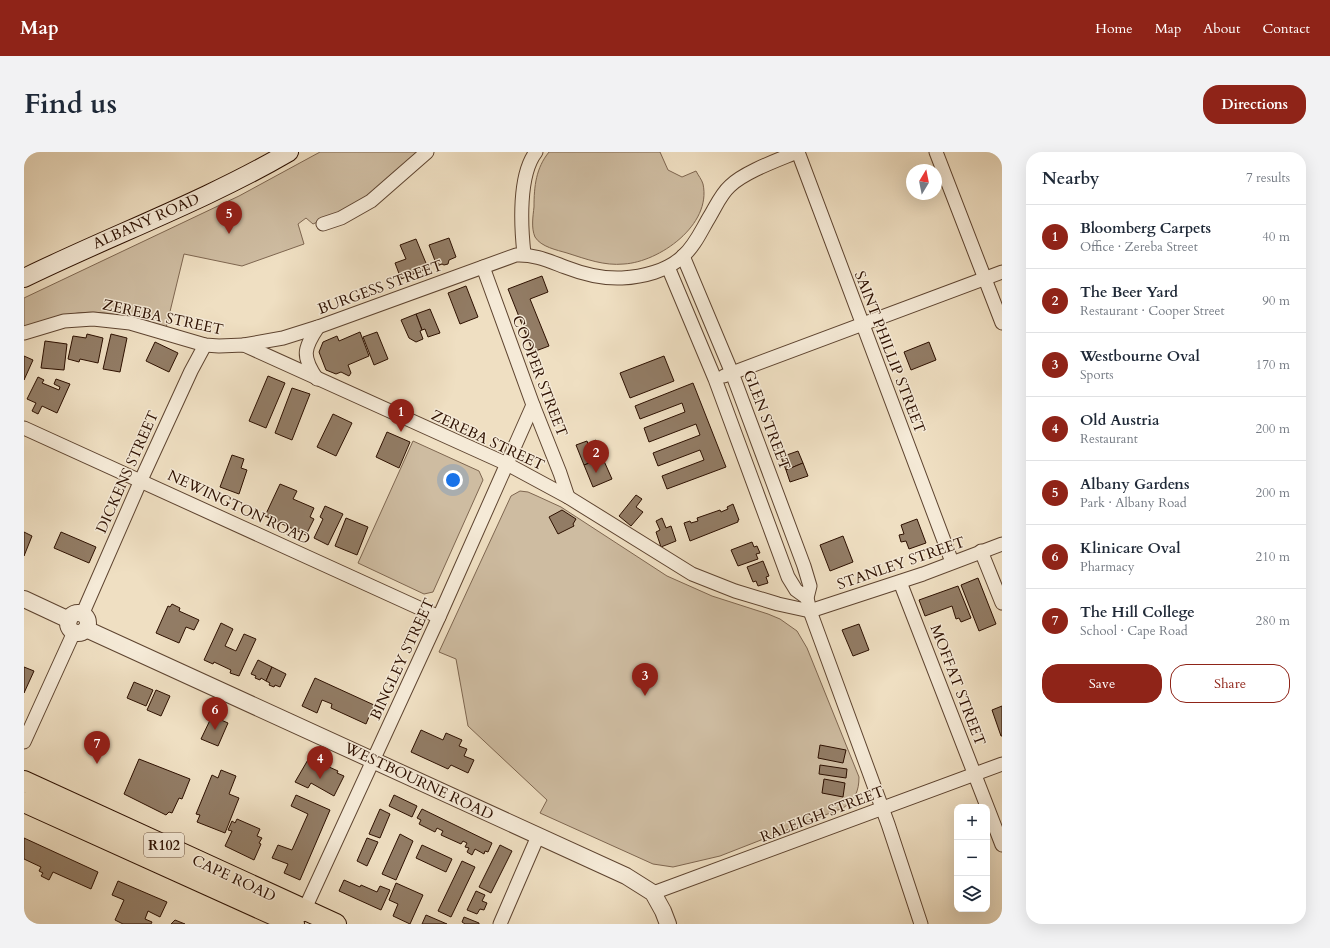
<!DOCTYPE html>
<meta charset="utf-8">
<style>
body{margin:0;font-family:Cardo,serif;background:#f2f2f3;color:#1f2937}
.controls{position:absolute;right:12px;bottom:12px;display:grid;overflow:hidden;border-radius:8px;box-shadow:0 4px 16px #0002}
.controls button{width:36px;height:36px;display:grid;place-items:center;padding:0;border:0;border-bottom:1px solid #e0e1e3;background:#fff;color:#1f2937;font:20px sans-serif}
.compass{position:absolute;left:882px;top:12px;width:36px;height:36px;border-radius:50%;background:#fff;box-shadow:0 4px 16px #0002;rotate:10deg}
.you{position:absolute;left:429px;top:328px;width:14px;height:14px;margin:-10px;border:3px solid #fff;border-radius:50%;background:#1a73e8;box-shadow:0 0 0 6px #1a73e833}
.badge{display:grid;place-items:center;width:26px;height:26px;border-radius:50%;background:#8f2418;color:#fff;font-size:13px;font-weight:700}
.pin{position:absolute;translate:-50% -33px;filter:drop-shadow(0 1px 2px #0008)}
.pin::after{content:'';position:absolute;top:21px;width:14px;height:12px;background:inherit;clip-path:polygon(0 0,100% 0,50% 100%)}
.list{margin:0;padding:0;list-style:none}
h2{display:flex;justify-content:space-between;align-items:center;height:52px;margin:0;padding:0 16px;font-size:17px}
h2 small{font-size:13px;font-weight:400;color:#747a83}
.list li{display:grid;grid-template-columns:26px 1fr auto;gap:12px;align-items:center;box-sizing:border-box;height:64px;padding:0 16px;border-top:1px solid #e0e1e3}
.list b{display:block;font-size:15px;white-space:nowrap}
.list p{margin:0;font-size:13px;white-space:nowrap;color:#747a83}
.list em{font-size:13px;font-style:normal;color:#747a83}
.actions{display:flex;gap:8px;padding:12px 16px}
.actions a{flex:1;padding:9px 0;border:1px solid #8f2418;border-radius:16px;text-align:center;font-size:14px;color:#8f2418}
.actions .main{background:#8f2418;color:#fff}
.icon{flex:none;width:22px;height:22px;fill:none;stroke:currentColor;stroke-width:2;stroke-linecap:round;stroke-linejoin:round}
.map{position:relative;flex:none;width:978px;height:772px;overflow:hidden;border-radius:16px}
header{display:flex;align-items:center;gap:24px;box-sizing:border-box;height:56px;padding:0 20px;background:#8f2418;color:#fff}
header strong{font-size:19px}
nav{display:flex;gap:22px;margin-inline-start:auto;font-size:14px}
.intro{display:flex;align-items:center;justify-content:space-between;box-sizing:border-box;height:96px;padding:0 24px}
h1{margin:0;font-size:28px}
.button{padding:10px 18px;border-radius:16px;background:#8f2418;color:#fff;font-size:14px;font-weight:700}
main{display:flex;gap:24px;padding:0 24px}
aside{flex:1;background:#fff;border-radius:16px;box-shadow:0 4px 16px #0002}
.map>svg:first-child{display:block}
.green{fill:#cebca1;stroke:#7e6650}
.building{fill:#927c65;stroke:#2d1000}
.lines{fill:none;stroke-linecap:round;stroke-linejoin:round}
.minor-casing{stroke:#5e4430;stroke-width:15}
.tertiary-casing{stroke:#5e4430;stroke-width:18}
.secondary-casing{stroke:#2d1000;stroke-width:20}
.primary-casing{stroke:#2d1000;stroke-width:22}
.minor{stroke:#f5ead7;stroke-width:13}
.tertiary{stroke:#f5ead7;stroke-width:16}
.secondary{stroke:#f5ead7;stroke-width:18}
.primary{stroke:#efdfc2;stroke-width:20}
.labels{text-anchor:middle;stroke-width:3;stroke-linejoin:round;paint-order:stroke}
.shield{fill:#f5ead7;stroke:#695140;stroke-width:1}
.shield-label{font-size:14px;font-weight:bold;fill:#2d1000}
.street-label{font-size:15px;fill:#2d1000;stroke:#f5ead7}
</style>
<header>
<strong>Map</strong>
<nav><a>Home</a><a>Map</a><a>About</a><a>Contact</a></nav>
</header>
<div class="intro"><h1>Find us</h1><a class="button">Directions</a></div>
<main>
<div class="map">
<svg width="978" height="772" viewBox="0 0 978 772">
<rect width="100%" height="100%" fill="#efdfc2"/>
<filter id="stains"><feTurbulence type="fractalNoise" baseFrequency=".005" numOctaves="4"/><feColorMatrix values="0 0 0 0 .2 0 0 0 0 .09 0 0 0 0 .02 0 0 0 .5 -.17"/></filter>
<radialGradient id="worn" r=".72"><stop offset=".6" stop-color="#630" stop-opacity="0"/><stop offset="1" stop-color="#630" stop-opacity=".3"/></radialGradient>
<!-- green -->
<g class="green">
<path d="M296,0H397L344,45L320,58L289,72L282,66L274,72L280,92L218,114L160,102L142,176C112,167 80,156 48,162C32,165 16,171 0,176V146L215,44Z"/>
<path d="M525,0H636L644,18L658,25L672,19C674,23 678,28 679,32C688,73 635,110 600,112C580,114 562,107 543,101C533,98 517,95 511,85C507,76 509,64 510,55C510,34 512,16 525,0Z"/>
<path d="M389,289L455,319L459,328L409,440L400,442L334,411Z"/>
<path d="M496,339L504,340L513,344L537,355L643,424L688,444L744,462L756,467L773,479L783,496L835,625C835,639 831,648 819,656L696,704L649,715L629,712L516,661L523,648L444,574L432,507L415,500L487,344Z"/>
</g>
<!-- building -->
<g class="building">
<path d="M425,86L432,105L425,108L424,112L420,113L418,112L413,114L405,93Z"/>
<path d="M392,87L404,116L377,127L371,111L382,107L376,93Z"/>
<path d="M518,124L524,140L506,147L525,194L509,200L484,137Z"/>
<path d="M442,134L454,165L436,172L424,141Z"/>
<path d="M406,157L416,181L404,185L401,177L398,178L392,162Z"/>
<path d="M392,162L398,178L396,179L399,187L392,190L385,186L377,168Z"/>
<path d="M336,180L345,204L324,213L327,221L325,224L317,220L312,222L302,218L295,200L299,190L313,184L315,189Z"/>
<path d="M353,180L364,207L350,213L339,185Z"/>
<path d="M63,182L79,186L74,211L56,207L55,210L44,207L49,184L62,186Z"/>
<path d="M87,182L103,186L96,220L79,217Z"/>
<path d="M21,189L43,192L40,218L17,216Z"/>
<path d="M131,190L154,201L145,220L122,209Z"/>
<path d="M905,190L912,208L887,218L880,200Z"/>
<path d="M0,204L9,208L0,228Z"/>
<path d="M640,204L650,229L606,246L596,221Z"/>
<path d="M244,224L261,231L242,276L225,269Z"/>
<path d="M14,225L20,228L18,231L35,238L36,235L30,232L32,227L46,232L33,261L18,254L14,262L8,259L12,251L3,247Z"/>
<path d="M669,231L702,315L643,337L638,324L680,308L676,298L634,314L629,301L676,283L672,272L625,290L620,276L661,260L658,251L616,267L611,254Z"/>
<path d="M268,236L286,242L268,288L251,281Z"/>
<path d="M309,262L328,271L312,304L293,295Z"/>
<path d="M363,280L386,290L375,316L352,305Z"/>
<path d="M572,288L579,306L560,313L552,293L563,289L564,292Z"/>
<path d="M774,299L779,311L762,318L757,305Z"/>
<path d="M208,303L220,307L217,316L223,318L215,342L196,335Z"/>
<path d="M571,309L572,312L580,309L588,327L569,335L560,313Z"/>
<path d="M779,311L784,324L766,330L762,318Z"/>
<path d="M256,332L273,339L269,347L290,356L286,365L290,367L282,383L241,364Z"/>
<path d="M612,343L618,347L612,355L619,360L607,374L595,364Z"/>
<path d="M709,352L715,368H714V370L666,389L660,371L666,369L667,371L674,369L673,366L696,358L697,360L704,357L703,355Z"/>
<path d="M301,354L319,362L304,393L290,386L299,367L296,365Z"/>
<path d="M538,358L552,367L549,372L550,374L534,382L525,365Z"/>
<path d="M322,366L344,375L333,403L311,394Z"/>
<path d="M638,366L642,376L647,374L652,389L637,395L632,380L636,378L632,369Z"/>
<path d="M893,367L902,391L885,397L882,389L877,390L875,383L880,382L877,373Z"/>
<path d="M0,380L8,384L0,404Z"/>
<path d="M37,380L72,395L65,411L30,396Z"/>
<path d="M819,384L829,410L806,419L796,393Z"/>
<path d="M728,390L730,395L733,394L736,401L732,402L734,407L714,414L707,398Z"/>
<path d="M739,409L745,424L742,425L744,431L734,434L732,429L729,430L723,415Z"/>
<path d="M954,426L972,472L955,479L937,433Z"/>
<path d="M934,434L947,466L937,470L935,466L932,467L928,454L901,464L895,448Z"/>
<path d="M148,452L156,456L155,459L175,468L170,478L162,475L155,491L132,481L144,454L146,455Z"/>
<path d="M197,471L209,477L201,494L212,499L220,482L232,487L215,524L206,521L207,518L190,510L189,512L180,508Z"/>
<path d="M835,472L845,498L829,504L818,478Z"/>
<path d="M234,508L248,515L242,529L237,526L236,528L231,526L232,524L227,522Z"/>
<path d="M0,515L10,519L0,541Z"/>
<path d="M248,515L262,522L256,535L251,533L250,535L245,533L246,531L242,529Z"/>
<path d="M291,526L350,553L342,572L307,556L308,552L298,548L293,561L278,554Z"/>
<path d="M110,530L129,538L122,554L103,546Z"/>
<path d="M132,538L146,544L137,564L123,558Z"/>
<path d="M978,554V584H977L968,558Z"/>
<path d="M188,564L204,571L194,594L177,587Z"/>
<path d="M397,578L419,588L422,581L438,588L435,594L443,597L440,604L450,608L444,621L427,613L424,617L387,600Z"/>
<path d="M796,593L822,598L819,611L794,606Z"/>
<path d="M285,606L314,619L313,621L320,624L310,644L287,631L284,636L271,630Z"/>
<path d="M115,607L166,627L158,647L155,646L148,661L145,660L142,663L100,642Z"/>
<path d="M796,613L823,617L822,626L795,622Z"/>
<path d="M197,618L212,624L205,642L215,646L201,681L173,670L176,663L172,662L188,623L194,626Z"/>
<path d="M800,627L821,631L819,645L798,641Z"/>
<path d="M272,643L306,658L276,728L260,721L264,712L248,706L254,693L268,698L284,662L267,654Z"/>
<path d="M370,643L393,654L388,665L365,654Z"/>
<path d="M356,657L366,662L356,686L345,682Z"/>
<path d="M398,657L468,691L464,700L461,699L460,702L451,697L448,703L443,700L445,696L441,695L443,691L439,689L437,692L417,683L419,679L413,676L411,680L395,672L397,668L393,666Z"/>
<path d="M213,667L236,677L233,684L238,686L235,691L237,692L230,708L201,694L208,679L204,678L208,669L211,671Z"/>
<path d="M376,682L389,689L372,728L358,722Z"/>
<path d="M0,686L74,720L67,737L29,720L25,728L17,724L19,721L15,719L17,715L0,707Z"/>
<path d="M343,686L354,690L343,714L333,709Z"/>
<path d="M398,693L428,707L422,720L392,706Z"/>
<path d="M476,693L488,699L467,741L455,735Z"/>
<path d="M438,709L451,715L427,765L414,759Z"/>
<path d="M320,728L336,735L337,733L353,740L356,734L366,738L357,758L315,739Z"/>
<path d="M94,729L143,750L136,765L124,759L121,767L128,770L127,772H99L91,768L100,748L88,743Z"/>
<path d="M372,731L399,743L386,772L369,764L374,752L365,748Z"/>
<path d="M452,739L461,743L458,749L463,751L460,758L456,757L453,762L443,758Z"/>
<path d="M402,763L423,772H398Z"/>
<path d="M440,765L455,771V772H441L438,770Z"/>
<path d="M151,768L161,772H147Z"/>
</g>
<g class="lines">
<!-- minor casing -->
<g class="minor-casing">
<g id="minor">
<path d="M774,0L928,410"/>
<path d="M912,0L978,171"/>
<path d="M299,72L317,66L347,49L403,0"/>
<path d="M500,102C497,75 494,23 512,0"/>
<path d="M659,104L708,221L780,414L786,434L783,446L786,459L864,672L897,772"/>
<path d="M459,115L509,253L536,321L544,345"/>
<path d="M644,115L691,227L764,425L772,438L783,446"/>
<path d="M0,181L40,169L69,167L106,171L181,193L195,194L220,193L483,312L544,345L668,422L711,439L754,452L786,459L899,422L978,392"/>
<path d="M220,193L259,186L294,175L492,103C510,102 525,109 541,115C559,122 578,127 598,126C618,125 644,119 659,104C671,94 678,77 686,64C692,54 697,42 706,34C720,20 754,8 773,0"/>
<path d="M700,224L978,120"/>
<path d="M293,227C278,205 279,197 294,175"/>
<path d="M0,276L415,465"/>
<path d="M957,399L978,451"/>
<path d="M876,430L978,693"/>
<path d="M58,463L117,328L167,219L181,193"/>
<path d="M0,590L50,480"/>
<path d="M629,741L978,612"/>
<path d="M278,763L415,465L509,253"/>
<path d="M476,772L514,684"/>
</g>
</g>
<!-- tertiary casing -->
<g class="tertiary-casing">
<g id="tertiary">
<path d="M0,447L45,468"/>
<circle cx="54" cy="471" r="10"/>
<path d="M62,477L602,724L629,741L639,759L644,772"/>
</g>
</g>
<!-- secondary casing -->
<g class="secondary-casing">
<path id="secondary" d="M0,126C88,83 181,49 265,0"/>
</g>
<!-- primary casing -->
<g class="primary-casing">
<g id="primary">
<path d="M0,629L312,772"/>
<path d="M0,650L270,772"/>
</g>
</g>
<!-- minor -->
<use href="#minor" class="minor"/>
<!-- tertiary -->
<use href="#tertiary" class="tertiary"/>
<!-- secondary -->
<use href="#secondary" class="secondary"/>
<!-- primary -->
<use href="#primary" class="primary"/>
</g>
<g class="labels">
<!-- shield labels -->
<rect class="shield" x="120" y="681" width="40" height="24" rx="3"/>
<g class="shield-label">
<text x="140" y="698">R102</text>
</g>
<!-- street labels -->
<g class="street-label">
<text transform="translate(122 69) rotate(-24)" y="5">ALBANY ROAD</text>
<text transform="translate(356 135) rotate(-20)" y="5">BURGESS STREET</text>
<text transform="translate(139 165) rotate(12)" y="5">ZEREBA STREET</text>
<text transform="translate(866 200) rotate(69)" y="5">SAINT PHILLIP STREET</text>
<text transform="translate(516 224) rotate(69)" y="5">COOPER STREET</text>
<text transform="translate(743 268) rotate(69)" y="5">GLEN STREET</text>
<text transform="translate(464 288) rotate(25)" y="5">ZEREBA STREET</text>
<text transform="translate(103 320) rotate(-66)" y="5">DICKENS STREET</text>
<text transform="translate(215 355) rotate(25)" y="5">NEWINGTON ROAD</text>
<text transform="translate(877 411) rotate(-19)" y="5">STANLEY STREET</text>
<text transform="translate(378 507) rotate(-65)" y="5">BINGLEY STREET</text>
<text transform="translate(934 533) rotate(69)" y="5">MOFFAT STREET</text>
<text transform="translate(395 629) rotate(25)" y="5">WESTBOURNE ROAD</text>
<text transform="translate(798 662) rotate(-21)" y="5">RALEIGH STREET</text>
<text transform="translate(210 726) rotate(25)" y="5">CAPE ROAD</text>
</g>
</g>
<rect width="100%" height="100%" filter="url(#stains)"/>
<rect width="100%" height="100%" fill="url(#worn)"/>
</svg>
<div class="controls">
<button>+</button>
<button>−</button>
<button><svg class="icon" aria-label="layers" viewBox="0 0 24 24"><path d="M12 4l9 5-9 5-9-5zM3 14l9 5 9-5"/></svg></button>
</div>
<svg class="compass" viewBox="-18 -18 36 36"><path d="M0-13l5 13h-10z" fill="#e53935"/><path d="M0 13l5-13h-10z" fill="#747a83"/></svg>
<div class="you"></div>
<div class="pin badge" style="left:377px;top:280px">1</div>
<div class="pin badge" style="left:572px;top:321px">2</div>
<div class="pin badge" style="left:621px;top:544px">3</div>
<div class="pin badge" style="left:296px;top:627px">4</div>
<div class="pin badge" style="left:205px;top:82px">5</div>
<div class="pin badge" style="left:191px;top:578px">6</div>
<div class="pin badge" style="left:73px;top:612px">7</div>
</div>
<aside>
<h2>Nearby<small>7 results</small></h2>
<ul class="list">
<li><span class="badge">1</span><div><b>Bloomberg Carpets</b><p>Office · Zereba Street</p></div><em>40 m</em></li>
<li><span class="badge">2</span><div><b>The Beer Yard</b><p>Restaurant · Cooper Street</p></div><em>90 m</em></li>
<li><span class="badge">3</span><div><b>Westbourne Oval</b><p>Sports</p></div><em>170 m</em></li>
<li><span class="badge">4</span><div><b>Old Austria</b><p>Restaurant</p></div><em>200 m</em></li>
<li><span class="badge">5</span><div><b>Albany Gardens</b><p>Park · Albany Road</p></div><em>200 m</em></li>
<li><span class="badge">6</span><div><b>Klinicare Oval</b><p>Pharmacy</p></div><em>210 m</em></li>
<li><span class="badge">7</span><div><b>The Hill College</b><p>School · Cape Road</p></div><em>280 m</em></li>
</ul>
<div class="actions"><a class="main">Save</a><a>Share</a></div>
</aside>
</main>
